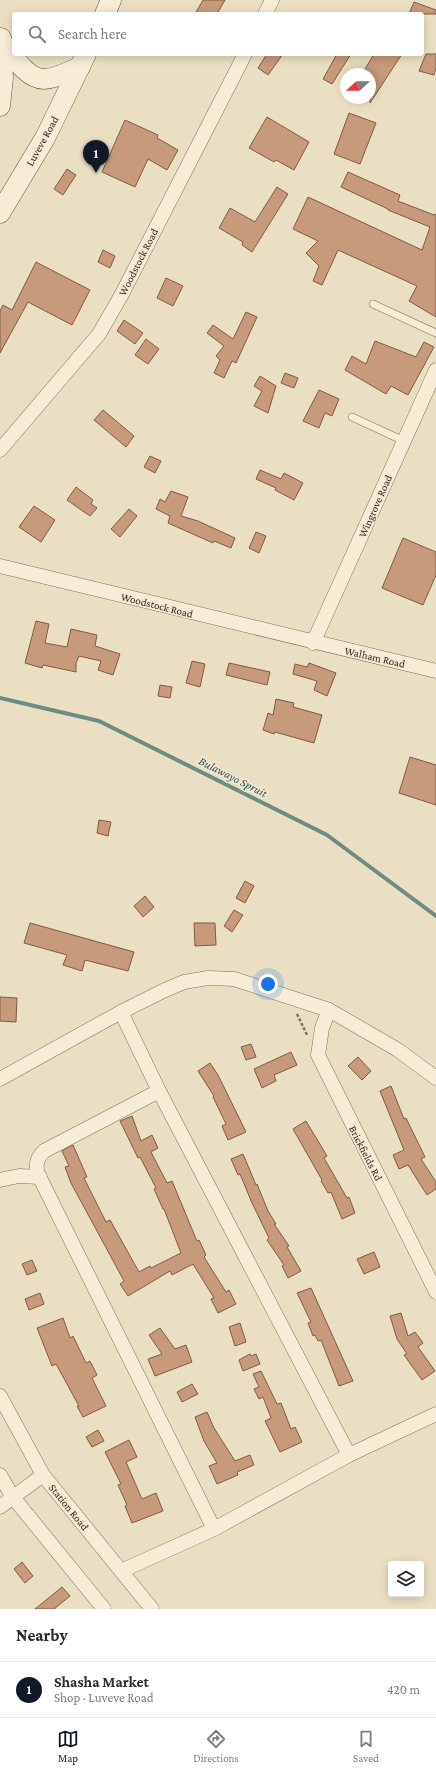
<!DOCTYPE html>
<meta charset="utf-8">
<style>
body{margin:0;font-family:"Crimson Pro",serif;background:#f2f2f3;color:#2b2b33}
.controls{position:absolute;right:12px;bottom:12px;display:grid;overflow:hidden;border-radius:4px;box-shadow:0 2px 10px #0003}
.controls button{width:36px;height:36px;display:grid;place-items:center;padding:0;border:0;border-bottom:1px solid #e1e1e2;background:#fff;color:#2b2b33;font:20px sans-serif}
.compass{position:absolute;left:340px;top:68px;width:36px;height:36px;border-radius:50%;background:#fff;box-shadow:0 2px 10px #0003;rotate:248deg}
.you{position:absolute;left:268px;top:984px;width:14px;height:14px;margin:-10px;border:3px solid #fff;border-radius:50%;background:#1a73e8;box-shadow:0 0 0 6px #1a73e833}
.badge{display:grid;place-items:center;width:26px;height:26px;border-radius:50%;background:#111827;color:#fff;font-size:13px;font-weight:700}
.pin{position:absolute;translate:-50% -33px;filter:drop-shadow(0 1px 2px #0008)}
.pin::after{content:'';position:absolute;top:21px;width:14px;height:12px;background:inherit;clip-path:polygon(0 0,100% 0,50% 100%)}
.list{margin:0;padding:0;list-style:none}
h2{display:flex;justify-content:space-between;align-items:center;height:52px;margin:0;padding:0 16px;font-size:17px}
h2 small{font-size:13px;font-weight:400;color:#7c7c81}
.list li{display:grid;grid-template-columns:26px 1fr auto;gap:12px;align-items:center;box-sizing:border-box;height:56px;padding:0 16px;border-top:1px solid #e1e1e2}
.list b{display:block;font-size:15px;white-space:nowrap}
.list p{margin:0;font-size:13px;white-space:nowrap;color:#7c7c81}
.list em{font-size:13px;font-style:normal;color:#7c7c81}
.icon{flex:none;width:22px;height:22px;fill:none;stroke:currentColor;stroke-width:2;stroke-linecap:round;stroke-linejoin:round}
.map{position:relative;flex:none;width:436px;height:1609px;overflow:hidden}
.search{position:absolute;background:#fff;box-shadow:0 2px 10px #0003;left:12px;right:12px;top:12px;height:44px;display:flex;align-items:center;gap:10px;box-sizing:border-box;padding:0 14px;border-radius:4px;color:#7c7c81;font-size:15px}
.sheet{height:108px;background:#fff}
nav{display:flex;justify-content:space-around;align-items:center;box-sizing:border-box;height:56px;border-top:1px solid #e1e1e2;background:#fff;font-size:11px;color:#7c7c81}
nav a{display:grid;justify-items:center;gap:2px}
nav .on{color:#111827}
.map>svg:first-child{display:block}
.lines{fill:none;stroke-linecap:round;stroke-linejoin:round}
.stream{stroke:#6d8c84;stroke-width:4}
.building{fill:#c79a7b;stroke:#825a42}
.lane-casing{stroke:#85705b;stroke-width:8}
.street-casing{stroke:#85705b;stroke-width:15}
.secondary-casing{stroke:#66523e;stroke-width:21}
.path{stroke:#85705b;stroke-width:2.5;stroke-dasharray:3 2;stroke-linecap:butt}
.lane{stroke:#f7ecd6;stroke-width:7}
.street{stroke:#f7ecd6;stroke-width:14}
.secondary{stroke:#f7ecd6;stroke-width:20}
.labels{text-anchor:middle;stroke-width:3;stroke-linejoin:round;paint-order:stroke}
.street-label{font-size:11px;fill:#35291e;stroke:#f3e9d3}
.water-label{font-size:12px;font-style:italic;fill:#2e5451;stroke:#f3e9d3}
</style>
<div class="map">
<svg width="436" height="1609" viewBox="0 0 436 1609">
<rect width="100%" height="100%" fill="#ebdfc3"/>
<g class="lines">
<!-- stream -->
<path class="stream" d="M0,698L99,721L327,835L436,916"/>
</g>
<!-- building -->
<g class="building">
<path d="M203,0H225L217,14H195Z"/>
<path d="M414,2L436,10V14H409Z"/>
<path d="M267,54H283L268,75L258,68Z"/>
<path d="M337,54H351L332,84L323,79Z"/>
<path d="M374,54H402L370,103V74H362Z"/>
<path d="M426,54H436V68L434,75L419,71Z"/>
<path d="M349,113L376,123L360,164L334,154Z"/>
<path d="M267,117L309,142L294,170L276,160L274,162L249,148Z"/>
<path d="M125,120L158,135L157,138L178,150L167,170L148,159L135,187L102,172Z"/>
<path d="M67,169L76,175L63,195L54,189Z"/>
<path d="M348,172L400,195L398,201L434,215L436,214V317L409,301L417,286L338,250L322,285L313,281L319,266L306,253L318,241L293,229L308,197L422,250L430,227L388,210V209L341,187Z"/>
<path d="M277,187L288,194L252,252L242,245L243,242L219,228L230,208L255,222Z"/>
<path d="M103,250L115,256L110,268L98,262Z"/>
<path d="M36,262L90,290L72,325L28,302L0,353V311L3,305L12,310Z"/>
<path d="M166,278L183,286L173,306L157,298Z"/>
<path d="M246,312L257,317L236,363L232,361L224,378L214,373L220,360L216,356L224,346L207,333L213,325L233,339Z"/>
<path d="M124,320L143,333L135,344L117,331Z"/>
<path d="M146,339L159,349L148,364L135,355Z"/>
<path d="M375,341L416,357L424,342L434,347L408,395L391,386L386,394L345,370L352,356L366,364Z"/>
<path d="M285,373L298,378L294,388L281,383Z"/>
<path d="M260,376L276,386L268,413L254,406L262,391L254,386Z"/>
<path d="M319,390L339,399L332,416L325,413L319,428L303,421Z"/>
<path d="M103,410L134,436L126,447L94,420Z"/>
<path d="M150,456L161,461L155,473L144,467Z"/>
<path d="M260,470L281,479L284,473L303,483L294,500L275,490L276,488L256,479Z"/>
<path d="M76,487L93,500L91,504L97,508L90,516L67,500Z"/>
<path d="M171,491L188,497L181,516L198,521L235,538L231,548L214,541L213,543L168,523L170,516L156,509L160,499L165,502Z"/>
<path d="M34,506L55,520L41,542L19,527Z"/>
<path d="M129,509L137,516L120,537L111,529Z"/>
<path d="M256,532L266,536L259,553L249,548Z"/>
<path d="M403,538L436,552V575L423,605L382,588Z"/>
<path d="M36,621L49,624L45,643L67,647L71,629L97,635L95,646L120,654L113,675L98,670L101,661L79,656L76,663V672L43,665L42,668L25,663Z"/>
<path d="M192,661L205,664L200,687L186,683Z"/>
<path d="M229,663L270,672L267,685L226,675Z"/>
<path d="M309,663L336,673L327,696L314,690L317,681L293,674L295,664L307,667Z"/>
<path d="M160,685L172,687L170,698L158,696Z"/>
<path d="M276,699L294,703L293,707L322,715L314,743L275,732L274,734L263,730L268,713L273,715Z"/>
<path d="M410,757L436,765V805L399,793Z"/>
<path d="M99,820L111,822L108,836L97,833Z"/>
<path d="M245,881L254,886L245,903L236,898Z"/>
<path d="M145,896L154,907L143,917L134,906Z"/>
<path d="M234,910L243,915L232,932L224,926Z"/>
<path d="M30,923L134,952L128,971L85,960L82,971L63,965L67,955L24,943Z"/>
<path d="M194,923H215L216,945L195,946Z"/>
<path d="M0,997L17,998L16,1022L0,1021Z"/>
<path d="M251,1044L256,1057L246,1060L241,1047Z"/>
<path d="M291,1052L297,1065L274,1075L276,1081L262,1088L254,1069Z"/>
<path d="M358,1057L371,1071L362,1080L348,1066Z"/>
<path d="M210,1063L218,1075L246,1132L228,1140L222,1126L226,1124L213,1097L214,1096L198,1071Z"/>
<path d="M391,1086L404,1119L406,1118L425,1157L421,1159L436,1182V1189L427,1195L408,1165L399,1169L393,1155L404,1150L380,1091Z"/>
<path d="M132,1116L141,1141L152,1135L158,1148L151,1152L167,1183L172,1181L197,1241L199,1240L206,1255L204,1257L226,1292L229,1290L236,1304L218,1313L211,1299L214,1298L193,1264L172,1275L170,1271L128,1296L120,1284L124,1281L71,1183L65,1167L69,1166L62,1151L73,1145L87,1177L84,1178L106,1222L110,1220L139,1272L150,1266L151,1268L181,1253L164,1209H163L154,1189L156,1188L140,1157L138,1158L120,1121Z"/>
<path d="M306,1121L327,1156L324,1158L347,1198L349,1197L355,1213L342,1219L331,1192L328,1193L321,1181L322,1180L293,1129Z"/>
<path d="M243,1154L256,1185L257,1184L268,1211L276,1224H274L289,1246L287,1247L301,1271L288,1278L282,1266L284,1265L267,1240L269,1238L252,1203L240,1174L238,1175L231,1159Z"/>
<path d="M374,1252L380,1267L364,1274L357,1259Z"/>
<path d="M32,1260L37,1271L27,1275L22,1264Z"/>
<path d="M311,1288L353,1381L339,1386L321,1340L318,1341L315,1335L313,1336L308,1323L311,1322L297,1293Z"/>
<path d="M40,1293L44,1304L29,1310L25,1299Z"/>
<path d="M401,1313L408,1336L415,1332L423,1343L418,1347L435,1371L422,1380L404,1355L407,1354L397,1339L390,1316Z"/>
<path d="M63,1318L70,1338L73,1336L86,1363L90,1361L97,1375L92,1378L106,1406L83,1417L77,1406H79L56,1364L52,1366L37,1328Z"/>
<path d="M240,1323L246,1342L235,1346L229,1327Z"/>
<path d="M160,1328L175,1349L186,1345L192,1362L155,1376L148,1359L162,1354L149,1335Z"/>
<path d="M250,1354L251,1356L256,1354L260,1364L243,1371L239,1360Z"/>
<path d="M261,1371L277,1404L281,1403L291,1429L295,1427L302,1442L280,1452L265,1421L271,1418L263,1397L259,1399L254,1389L259,1387L253,1374Z"/>
<path d="M192,1384L198,1394L182,1402L177,1392Z"/>
<path d="M207,1412L214,1428L235,1461L250,1455L254,1465L237,1472L238,1475L217,1484L209,1466L217,1463L204,1441L195,1417Z"/>
<path d="M98,1430L104,1441L92,1447L86,1437Z"/>
<path d="M129,1440L137,1457L126,1462L142,1499L156,1493L163,1511L132,1523L125,1506L127,1505L118,1485L121,1484L105,1452Z"/>
<path d="M22,1562L33,1576L25,1583L14,1569Z"/>
<path d="M62,1587L70,1596L54,1609H35Z"/>
</g>
<g class="lines">
<!-- lane casing -->
<g class="lane-casing">
<g id="lane">
<path d="M373,304L436,333"/>
<path d="M352,417L404,441"/>
</g>
</g>
<!-- street casing -->
<g class="street-casing">
<g id="street">
<path d="M265,14L272,0"/>
<path d="M0,450L99,334L122,294L245,54"/>
<path d="M0,566L436,671"/>
<path d="M313,643L436,370"/>
<path d="M329,1010L322,1028L318,1055L436,1292"/>
<path d="M121,1012L159,1091L349,1455"/>
<path d="M0,1079L121,1012L163,991L184,982L208,978L234,979L329,1010L398,1050L436,1078"/>
<path d="M159,1091L44,1151C37,1158 36,1163 37,1172L214,1529"/>
<path d="M0,1180L19,1176L40,1177"/>
<path d="M0,1396L43,1475L152,1609"/>
<path d="M0,1475L12,1496L104,1609"/>
<path d="M0,1507L43,1475"/>
<path d="M121,1571L214,1529L349,1455L436,1414"/>
</g>
</g>
<!-- secondary casing -->
<g class="secondary-casing">
<g id="secondary">
<path d="M105,14L111,0"/>
<path d="M1,41C12,54 26,79 44,79C56,79 69,71 80,67"/>
<path d="M0,106L3,78L1,38"/>
<path d="M0,213L45,138L86,54"/>
</g>
</g>
<!-- path -->
<path class="path" d="M297,1014L307,1035"/>
<!-- lane -->
<use href="#lane" class="lane"/>
<!-- street -->
<use href="#street" class="street"/>
<!-- secondary -->
<use href="#secondary" class="secondary"/>
</g>
<g class="labels">
<!-- street labels -->
<g class="street-label">
<text transform="translate(42 141) rotate(-61)" y="4">Luveve Road</text>
<text transform="translate(138 262) rotate(-63)" y="4">Woodstock Road</text>
<text transform="translate(375 506) rotate(-66)" y="4">Wingrove Road</text>
<text transform="translate(157 605) rotate(14)" y="4">Woodstock Road</text>
<text transform="translate(375 657) rotate(13)" y="4">Walham Road</text>
<text transform="translate(366 1153) rotate(63)" y="4">Brickfields Rd</text>
<text transform="translate(69 1507) rotate(51)" y="4">Station Road</text>
</g>
<!-- water labels -->
<g class="water-label">
<text transform="translate(233 777) rotate(27)" y="4">Bulawayo Spruit</text>
</g>
</g>
</svg>
<div class="controls">
<button><svg class="icon" aria-label="layers" viewBox="0 0 24 24"><path d="M12 4l9 5-9 5-9-5zM3 14l9 5 9-5"/></svg></button>
</div>
<svg class="compass" viewBox="-18 -18 36 36"><path d="M0-13l5 13h-10z" fill="#e53935"/><path d="M0 13l5-13h-10z" fill="#7c7c81"/></svg>
<div class="you"></div>
<div class="pin badge" style="left:96px;top:173px">1</div>
<div class="search"><svg class="icon" aria-label="search" viewBox="0 0 24 24"><circle cx="10" cy="10" r="6"/><path d="M15 15l6 6"/></svg>Search here</div>
</div>
<section class="sheet">
<h2>Nearby<small></small></h2>
<ul class="list">
<li><span class="badge">1</span><div><b>Shasha Market</b><p>Shop · Luveve Road</p></div><em>420 m</em></li>
</ul>
</section>
<nav>
<a class="on"><svg class="icon" aria-label="map" viewBox="0 0 24 24"><path d="M3 6l6-2 6 2 6-2v14l-6 2-6-2-6 2zM9 4v14M15 6v14"/></svg>Map</a>
<a><svg class="icon" aria-label="directions" viewBox="0 0 24 24"><path d="M12 3l9 9-9 9-9-9zM9 14v-3h6M13 9l2 2-2 2"/></svg>Directions</a>
<a><svg class="icon" aria-label="saved" viewBox="0 0 24 24"><path d="M7 4h10v16l-5-4-5 4z"/></svg>Saved</a>
</nav>
